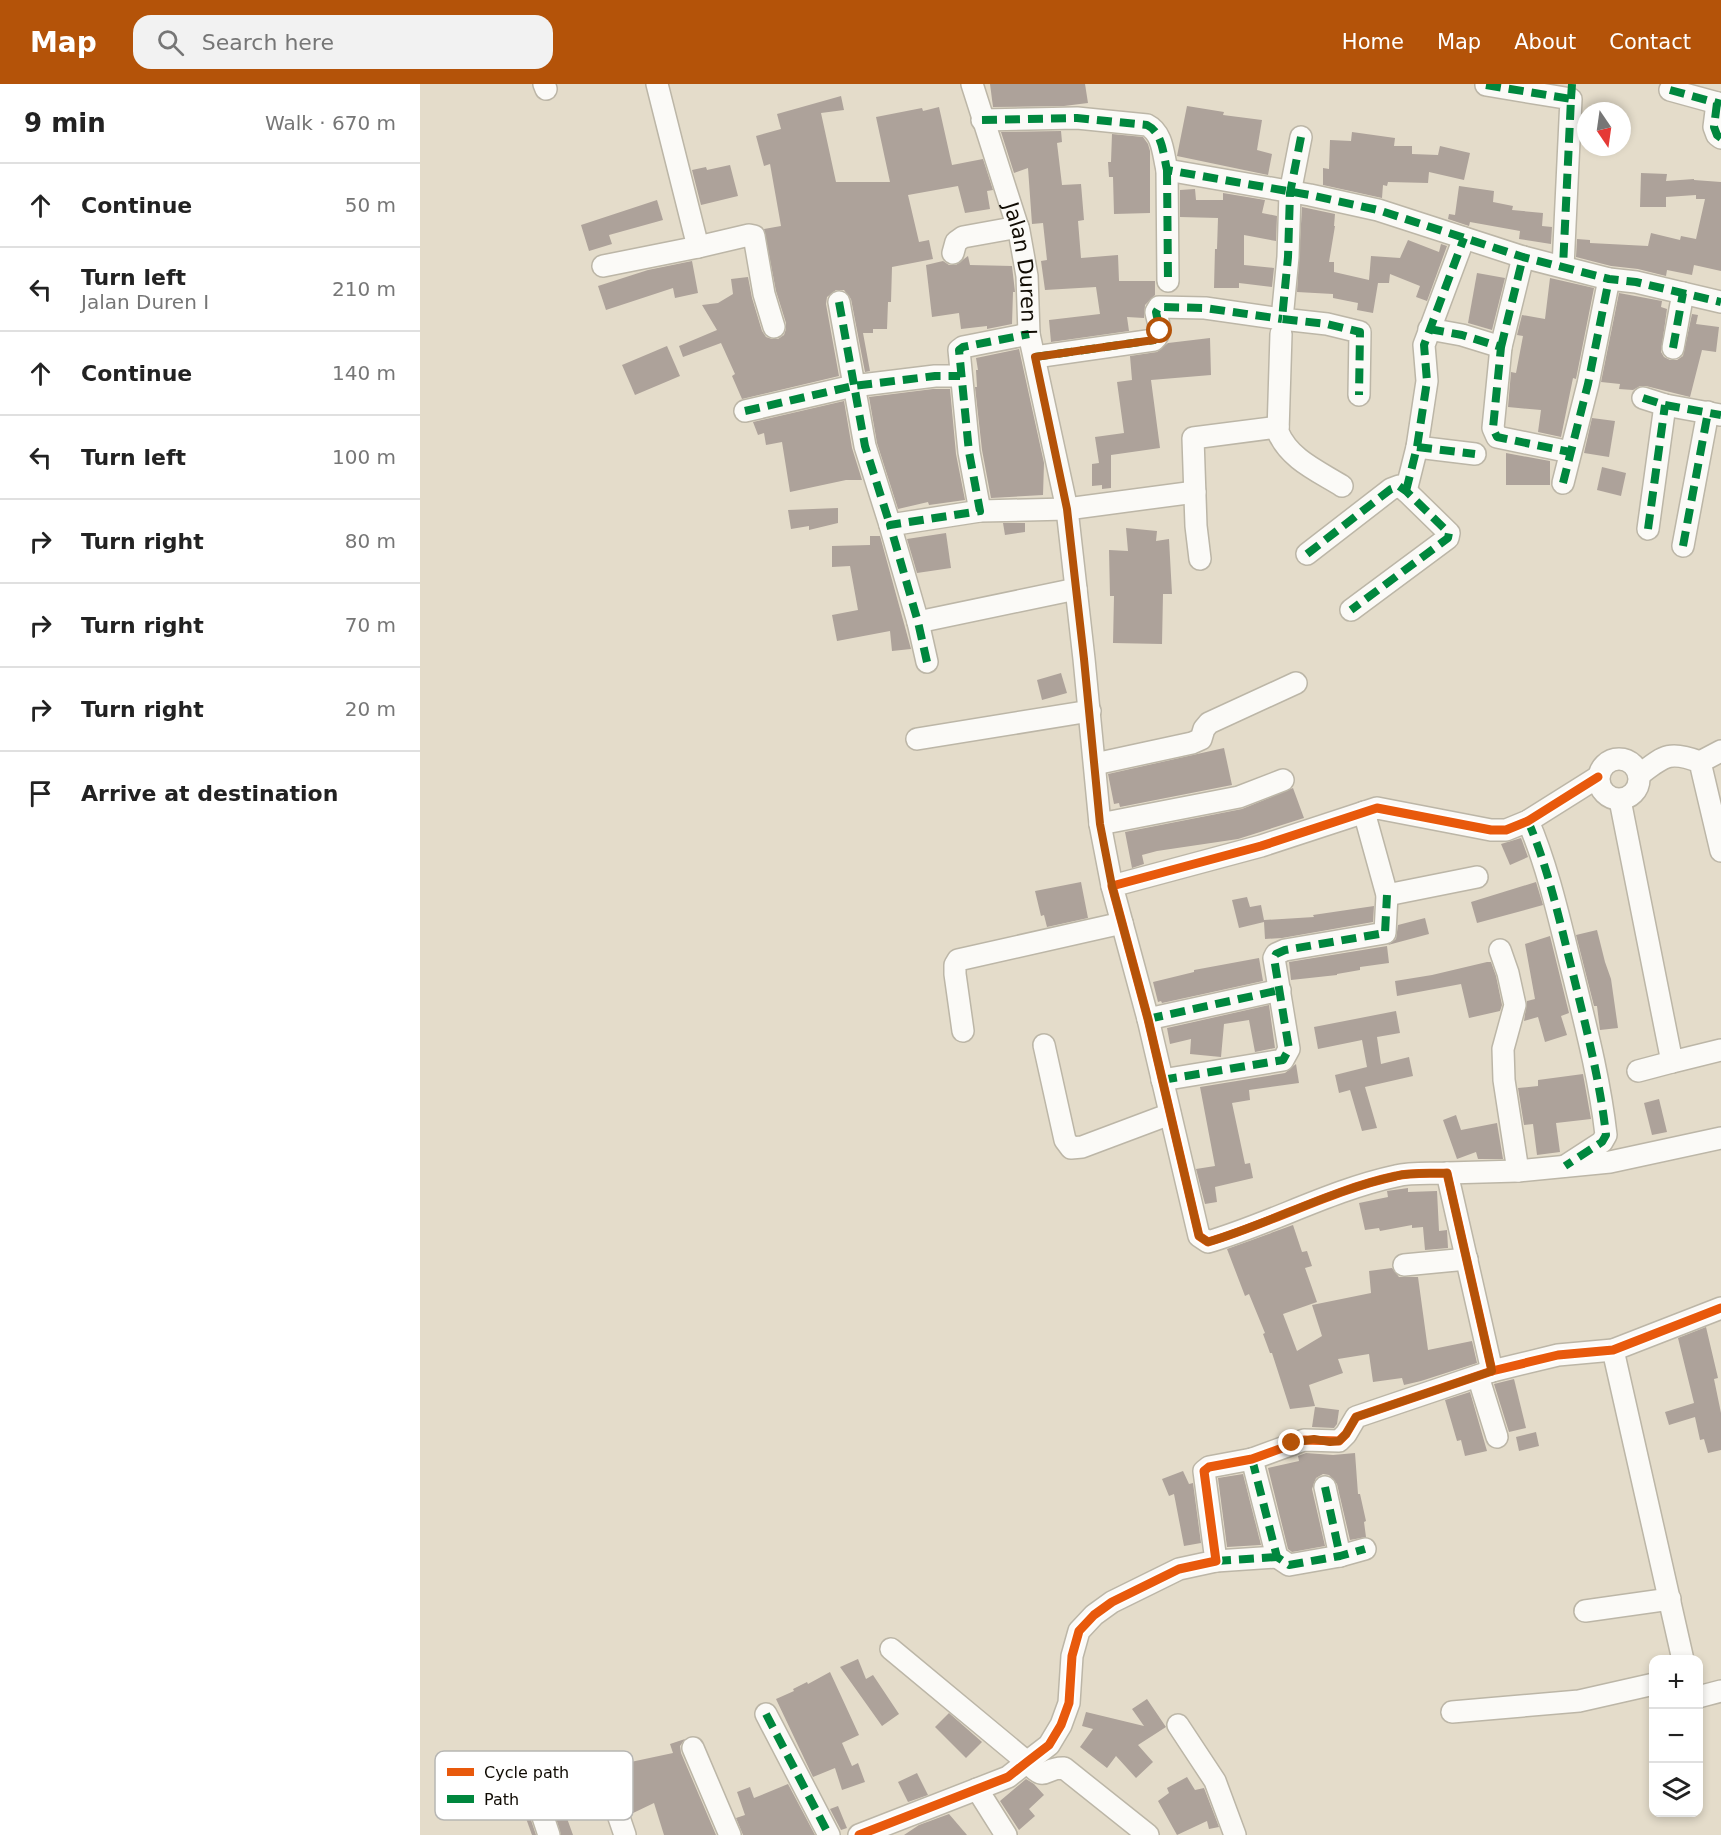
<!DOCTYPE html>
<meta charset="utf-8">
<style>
body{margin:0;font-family:"DejaVu Sans",sans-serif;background:#f2f2f2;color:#222}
.controls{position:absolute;right:18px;bottom:18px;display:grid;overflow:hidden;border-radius:12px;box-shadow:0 3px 9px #0003}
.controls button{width:54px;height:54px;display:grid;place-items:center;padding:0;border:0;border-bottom:2px solid #e0e0e0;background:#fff;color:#222;font:30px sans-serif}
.compass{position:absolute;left:1157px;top:18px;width:54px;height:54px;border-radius:50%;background:#fff;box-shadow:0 3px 9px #0003;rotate:167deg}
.stop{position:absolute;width:18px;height:18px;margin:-14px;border:4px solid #b45309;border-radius:50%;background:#fff}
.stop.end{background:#b45309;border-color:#fff;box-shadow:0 2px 6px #0008}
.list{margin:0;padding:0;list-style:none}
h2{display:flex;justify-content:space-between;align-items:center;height:78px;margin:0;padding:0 24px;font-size:26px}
h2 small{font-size:20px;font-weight:400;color:#767676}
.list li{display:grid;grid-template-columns:39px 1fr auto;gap:18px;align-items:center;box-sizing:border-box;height:84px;padding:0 24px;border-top:2px solid #e0e0e0}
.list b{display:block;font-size:22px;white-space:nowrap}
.list p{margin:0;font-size:20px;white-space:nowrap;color:#767676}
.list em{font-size:20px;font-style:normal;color:#767676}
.icon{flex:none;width:33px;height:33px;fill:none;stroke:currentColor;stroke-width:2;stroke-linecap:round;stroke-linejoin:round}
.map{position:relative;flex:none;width:1301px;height:1751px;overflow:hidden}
header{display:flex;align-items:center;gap:36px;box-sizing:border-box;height:84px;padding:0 30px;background:#b45309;color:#fff}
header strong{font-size:28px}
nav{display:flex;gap:33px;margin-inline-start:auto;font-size:21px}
.search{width:420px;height:54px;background:#f2f2f2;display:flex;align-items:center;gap:15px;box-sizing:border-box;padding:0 21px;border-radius:18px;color:#767676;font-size:22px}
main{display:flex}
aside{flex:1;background:#fff}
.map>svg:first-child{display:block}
.building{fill:#ada29a}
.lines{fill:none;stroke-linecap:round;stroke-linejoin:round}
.minor-casing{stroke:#bcb6a7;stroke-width:24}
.minor{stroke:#fbfaf7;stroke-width:21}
.quiet{stroke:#00873e;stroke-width:8;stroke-dasharray:15 8;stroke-linecap:butt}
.cycleway-casing{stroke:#fff;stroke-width:13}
.cycleway{stroke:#e8590c;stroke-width:9}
.route{stroke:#b45309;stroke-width:8}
.labels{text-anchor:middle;stroke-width:6;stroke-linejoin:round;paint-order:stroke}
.street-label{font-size:21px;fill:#100b03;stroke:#fff}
.key{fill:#fff;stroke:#b7b6b3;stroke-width:1.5}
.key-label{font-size:16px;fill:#100b03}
</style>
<header>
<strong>Map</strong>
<div class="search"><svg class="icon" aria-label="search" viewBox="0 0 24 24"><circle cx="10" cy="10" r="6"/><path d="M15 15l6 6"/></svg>Search here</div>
<nav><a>Home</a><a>Map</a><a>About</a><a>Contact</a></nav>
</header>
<main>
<aside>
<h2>9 min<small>Walk · 670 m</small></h2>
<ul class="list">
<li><svg class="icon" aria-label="ahead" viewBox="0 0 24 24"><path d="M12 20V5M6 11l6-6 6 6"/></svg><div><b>Continue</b></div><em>50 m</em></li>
<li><svg class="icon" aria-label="left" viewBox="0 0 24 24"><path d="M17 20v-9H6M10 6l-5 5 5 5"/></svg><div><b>Turn left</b><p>Jalan Duren I</p></div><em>210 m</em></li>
<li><svg class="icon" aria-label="ahead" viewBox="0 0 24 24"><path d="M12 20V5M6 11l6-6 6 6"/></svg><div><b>Continue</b></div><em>140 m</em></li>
<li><svg class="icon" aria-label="left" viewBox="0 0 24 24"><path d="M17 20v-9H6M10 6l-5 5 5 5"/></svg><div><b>Turn left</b></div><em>100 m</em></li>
<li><svg class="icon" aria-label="right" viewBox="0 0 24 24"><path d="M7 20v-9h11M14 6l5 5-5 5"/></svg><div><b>Turn right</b></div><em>80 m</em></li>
<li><svg class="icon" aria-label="right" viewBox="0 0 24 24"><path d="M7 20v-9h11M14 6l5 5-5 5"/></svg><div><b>Turn right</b></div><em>70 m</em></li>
<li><svg class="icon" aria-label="right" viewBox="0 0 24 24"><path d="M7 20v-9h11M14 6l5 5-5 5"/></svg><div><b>Turn right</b></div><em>20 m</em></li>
<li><svg class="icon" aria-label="arrive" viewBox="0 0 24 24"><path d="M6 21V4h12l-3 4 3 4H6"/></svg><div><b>Arrive at destination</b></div></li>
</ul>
</aside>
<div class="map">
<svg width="1301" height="1751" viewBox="0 0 1301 1751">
<rect width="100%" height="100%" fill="#e4dcca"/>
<!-- building -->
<g class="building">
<path d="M570,0H665L668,19L644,22L573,23Z"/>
<path d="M421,12L424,26L401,29L416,98H470L456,33L502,24L503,27L519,23L532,81L563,75L573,106L567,107L570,125L545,129L538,102L488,111L499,158L509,156L513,175L472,183L471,218H468L467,245H453V249H443L450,287L445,288L431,215L424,206H416L407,213L406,220L419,292L322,315L312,292L315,290L301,259L263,273L259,262L297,246L282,221L298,219L313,210L311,195L328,193L332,214L342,247L346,253L352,255H358L364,251L366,245V239L356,207L344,145L361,142L350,80L344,82L336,52L361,45L357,30Z"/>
<path d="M767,22L804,28L803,31L842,36L837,66L852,70L848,91L757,72Z"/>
<path d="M641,47L642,58L637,59L642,101L661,100L664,136L658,137L661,174L698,171L699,197H735V211L725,221L724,234L707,233L709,247L631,258L629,236L680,230L676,203L625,206L621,177L627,176L623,139L612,140L608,84L594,89L581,48Z"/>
<path d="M932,48L975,54L974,62H992V70L1018,71L1020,62L1050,69L1044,96L1009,88L1008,99L968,98L967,102L963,101L962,114L903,101V84L909,85L910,56L931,57Z"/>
<path d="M692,50L723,53L728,60L730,67V129L694,130L693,93H689L688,78H691Z"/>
<path d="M310,81L318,112L281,121L272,86L286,83L287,86Z"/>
<path d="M1221,89L1247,90L1246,97L1274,95V96L1301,98V187L1274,181L1272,191L1247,186L1246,192L1218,185L1191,182L1156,173L1157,155L1170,156V159L1228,162L1231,149L1260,156L1261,152L1276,155L1285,115H1276V111L1246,113V123H1220Z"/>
<path d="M1039,102L1074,107L1073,118L1093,122L1092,126L1123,129L1122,142L1132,143L1131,160L1099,155L1100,147L1050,138L1049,142L1028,135L1029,130L1035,131Z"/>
<path d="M775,105L776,116H803V109L845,116L842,129L857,132L856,157L824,151V181L854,184L852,203L819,199V204H794L795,165H797L798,134L760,133V106Z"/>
<path d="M237,116L243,136L189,151L192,160L169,167L161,141Z"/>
<path d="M882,123L915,130L914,142H915L909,178H914V188L949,196L951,172L980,174L988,156L1019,168L1021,160L1027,162L1007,217L996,213L1000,202L970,190L969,199H958L953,229L937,226L938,219L913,214V210L877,208Z"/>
<path d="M548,172L550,181L592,182L595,208H593L592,240L567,245V242L541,245L539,229L512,233L506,181L523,177L529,181H536Z"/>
<path d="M272,177L278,209L255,214L253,204L186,226L178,202L228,186Z"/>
<path d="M1057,189L1085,194L1072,246L1048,239Z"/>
<path d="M1130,194L1174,204L1156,295L1153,294L1141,353L1118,348L1121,326L1088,323L1091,288L1096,289L1103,252L1097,251L1102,231L1125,235Z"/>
<path d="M1199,209L1242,217L1241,223L1247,225L1241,268L1244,273L1250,276H1257L1263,272L1272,230L1278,231L1276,240L1299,243L1296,268L1282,266L1270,313L1226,302H1220L1213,306L1199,305L1200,300L1181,298Z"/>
<path d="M790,254L791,291L731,296L740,364L691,371V404L682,405V401L672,402V380L679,379L675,353L704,349L697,298L712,296L710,272L737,268L748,259Z"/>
<path d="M247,262L260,292L215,311L202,281Z"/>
<path d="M599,265L624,379L623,411L571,414L562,366L555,303H557L556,286H558L556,274Z"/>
<path d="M513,305H530L536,370L545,416L509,421L508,418L478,425L457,359L449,313Z"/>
<path d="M424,317L432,364L442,396H426L370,408L362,358L346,361L344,349L338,351L333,338Z"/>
<path d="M1172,334L1195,337L1189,373L1164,369Z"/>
<path d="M1086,369L1130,377V401H1086Z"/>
<path d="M1182,383L1206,389L1201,412L1177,406Z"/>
<path d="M418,424V439L389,446V442L371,445L368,426Z"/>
<path d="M583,439H605V448L585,451Z"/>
<path d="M706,444L737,447L736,457L749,455L752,510H743L742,560L693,559L694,512H690L689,466L708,467Z"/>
<path d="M526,449L531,484L497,489L487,455Z"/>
<path d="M450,452H460L491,565L472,567L470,547L417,557L412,531L438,526L430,482L412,483V462L450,461Z"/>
<path d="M641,589L647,609L622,616L617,596Z"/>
<path d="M804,664L812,701L700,723L699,719L694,720L688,690Z"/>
<path d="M873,704L884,734L818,755L737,767L722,771L724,780L712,784L705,748L822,725Z"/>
<path d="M1101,754L1108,773L1090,781L1081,760Z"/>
<path d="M661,798L668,834L627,843L624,831L621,832L615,807Z"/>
<path d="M1116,798L1123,821L1057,839L1051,818Z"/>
<path d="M827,813L830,823L841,821L844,836L894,833L893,831L954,822L953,838L862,854L845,855L844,838L819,844L812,816Z"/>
<path d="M1005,834L1009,850L968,861L976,855L978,841Z"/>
<path d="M1177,846L1185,878L1191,895L1198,944L1180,946L1177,922H1174L1156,851Z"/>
<path d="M1130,852L1149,929L1141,932L1147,951L1125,958L1118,933L1104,937L1107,917L1115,915L1105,860Z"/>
<path d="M967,862L969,879L940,883V886L917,890V891L871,896L869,878Z"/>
<path d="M839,874L843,897L742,919L741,917L738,918L733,898L774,888V886Z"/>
<path d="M1067,878H1071L1076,892L1082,921L1080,927L1049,934L1041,900L977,912L975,897L1012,891Z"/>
<path d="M849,921L855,964L835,968L829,936L804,940L801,973L770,970L771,955L750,960L747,944Z"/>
<path d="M976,927L980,949L957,953L961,980L989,973L993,992L945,1003L957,1044L942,1047L930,1006L919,1009L915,991L947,983L942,956L898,965L894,943Z"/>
<path d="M876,980L879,999L829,1006L830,1016L812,1019L825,1080L830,1079L833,1094L795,1103L797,1118L785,1120L776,1085L795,1082L780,1003L865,989Z"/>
<path d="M1163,990L1171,1035L1136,1039L1140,1068L1117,1071L1113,1040L1104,1041L1098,1004L1118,1002V996Z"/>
<path d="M1239,1015L1247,1048L1232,1051L1224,1019Z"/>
<path d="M1036,1031L1041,1046L1077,1039L1083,1075H1058L1056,1068L1037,1075L1023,1036Z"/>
<path d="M988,1104V1108L1017,1107L1019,1147L1027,1146L1028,1164L1005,1166L1003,1143L992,1144V1141L960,1147L959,1144L945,1146L939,1119L968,1113L967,1107Z"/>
<path d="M873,1141L882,1168L887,1167L892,1182L885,1184L897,1218L863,1230L877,1267L902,1252L892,1221L951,1209L949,1187L972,1184L979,1193H998L1008,1266L1052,1257L1057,1279L1001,1297L984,1301L982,1294L953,1298L949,1270L918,1275L923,1289L889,1301L895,1322L870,1325L852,1269H850L843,1250L845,1249L829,1210L825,1212L807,1165Z"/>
<path d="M1286,1243L1298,1294L1294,1295L1301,1329V1366L1288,1369L1284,1355L1280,1356L1275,1333L1249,1341L1245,1328L1274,1319L1258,1254Z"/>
<path d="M1094,1295L1106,1344L1089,1348L1074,1300Z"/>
<path d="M1050,1308L1067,1367L1045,1372L1041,1356L1037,1357L1025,1316Z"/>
<path d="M895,1323L919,1326L917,1340L914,1344L892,1343Z"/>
<path d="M1116,1348L1119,1362L1099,1367L1096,1353Z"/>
<path d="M886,1369L913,1371L935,1369L938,1410H940L946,1437L944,1438L946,1453L930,1456L917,1400L909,1391L903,1390L896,1394L892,1405L905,1462L872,1468L868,1465L848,1384L879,1377L878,1372Z"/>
<path d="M763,1387L769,1400L773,1399L781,1459L764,1462L754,1410L749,1412L742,1395Z"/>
<path d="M823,1390L841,1461L807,1463L798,1394Z"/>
<path d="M438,1575L446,1595L453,1591L479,1630L462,1642L420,1583Z"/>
<path d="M410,1588L439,1651L422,1659L432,1682L438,1679L445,1698L422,1706L415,1684L393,1693L356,1615L374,1607L373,1605L387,1598L388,1600Z"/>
<path d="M727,1615L746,1643L718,1661L733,1678L716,1694L696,1672L687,1684L660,1663L673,1645L662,1642L666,1628L724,1642L712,1625Z"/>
<path d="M529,1629L562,1658L546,1674L515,1643Z"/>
<path d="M265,1655L260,1662L261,1669L296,1751H244L234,1719L211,1730L203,1705L199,1700L193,1697L186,1698L181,1702L178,1708L179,1715L144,1726L153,1751H141L128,1707L185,1690L182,1683L204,1673L206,1679L253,1669L250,1660Z"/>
<path d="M497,1689L508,1711L488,1718L478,1698Z"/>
<path d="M767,1693L775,1706L784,1704L799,1743L789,1745L787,1737L757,1751L738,1717L749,1709L747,1704Z"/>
<path d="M606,1695L614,1700L624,1711L609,1725L615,1732L599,1746L580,1717Z"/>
<path d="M368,1700L395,1751H323L316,1734L325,1731L317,1708L330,1703L334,1714Z"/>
<path d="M418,1722L427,1744L421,1746L410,1725Z"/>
<path d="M107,1724L116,1751H112L103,1726Z"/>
<path d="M529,1730L547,1751H484L499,1741Z"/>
</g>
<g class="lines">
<!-- minor casing -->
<g class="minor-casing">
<g id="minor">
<path d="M124,0L126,5"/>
<path id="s1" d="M552,0L599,147L607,192L609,250L647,425L664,575L680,740L692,802"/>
<path d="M1066,1L1151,15L1143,183"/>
<path d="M1250,6L1301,20"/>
<path d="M1297,19L1294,43L1297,51L1301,54"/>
<path d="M562,36L657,34L727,41C743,49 743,70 747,86L890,111L958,126L1103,173L1189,195L1216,198L1301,218"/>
<path d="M881,53L870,109L868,173L862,235L907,240L940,248L939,311"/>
<path d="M747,86L748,197"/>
<path d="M278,163L329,151L334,152L344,210L354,243"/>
<path d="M533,169L536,158L543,153L598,143"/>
<path d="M183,182L278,163L237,0"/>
<path d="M419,218L445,362L470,441"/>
<path d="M1009,245L1042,251L1081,263L1073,344L1077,353L1150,368"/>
<path d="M861,250L858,348C869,375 898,387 922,402"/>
<path d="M1081,263L1103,173"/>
<path d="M1253,264L1263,209"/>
<path d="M615,273L734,256C743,248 738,239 736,228L739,223L785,224L862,235"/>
<path d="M1223,314L1245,321L1300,331"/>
<path d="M325,327L433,302L515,292H540"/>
<path d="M997,363L1055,370"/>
<path d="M1143,399L1168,300L1189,195"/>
<path d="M986,407L997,363L1007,297L1004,261L1044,154"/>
<path d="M560,427L549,368L539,266L543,263L609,250"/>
<path d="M1228,445L1245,321"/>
<path d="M1263,462L1288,328"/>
<path d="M887,470L971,405L979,402L986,407L1029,449L1028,454L931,526"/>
<path d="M780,475L776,442L773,354L858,343"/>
<path d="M498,538L656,505"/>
<path d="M507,578L498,538L470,441L560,427L647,425L775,408"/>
<path d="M497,655L670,627"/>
<circle cx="1199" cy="695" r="20"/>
<path d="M1280,678L1301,667"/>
<path d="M675,680L772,659L781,655L784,645L789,639L876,599"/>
<path d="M1219,691C1244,672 1249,666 1280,678L1301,767"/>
<path d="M1200,716L1252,978L1301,966"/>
<path d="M1108,737C1129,786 1140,839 1153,890C1166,943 1180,997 1186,1051L1182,1058L1145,1082"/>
<path d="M680,740L819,713L863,696"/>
<path d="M967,811L1057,793"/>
<path d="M1080,866L1088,889L1095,921L1083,965L1084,996L1098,1087"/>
<path d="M728,935L860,906"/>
<path d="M543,947L535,890V881L538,876L702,839"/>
<path d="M624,961L645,1056L651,1064L662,1063L750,1030"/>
<path d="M1218,987L1252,978"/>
<path d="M742,996L863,976L869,965L854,874L856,870L865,866L965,849L967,811L944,728"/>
<path d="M1027,1089L1098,1087L1190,1078L1301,1054"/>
<path d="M984,1181L1047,1175"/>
<path d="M1193,1266L1263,1576"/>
<path d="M1072,1287L1027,1089C1010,1090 992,1088 976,1092C911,1106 852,1139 788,1158L779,1152L728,935L692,802L841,762L957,724L1071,746H1086L1108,737L1178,693"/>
<path d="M1058,1292L1077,1353"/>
<path d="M832,1375L857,1473L869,1481L920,1472L945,1465"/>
<path d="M905,1403L920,1472"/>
<path d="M796,1477L857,1473"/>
<path d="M1165,1527L1250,1515"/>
<path d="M471,1565L607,1678C627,1700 623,1683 644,1684L728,1751"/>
<path d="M1278,1613L1301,1607"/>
<path d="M1032,1628L1159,1617L1234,1600"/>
<path d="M346,1630L409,1751"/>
<path d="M758,1641L795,1697L815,1751"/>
<path d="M273,1664L310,1751"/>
<path d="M557,1705L586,1751"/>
<path d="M191,1710L205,1751"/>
<path d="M116,1712L129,1751"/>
<path d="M439,1751L588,1693L607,1678L629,1661L641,1641L649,1619L652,1572L659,1547L674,1531L692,1518L759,1485L796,1477L784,1387L789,1383L832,1375L884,1356L919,1357L926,1350L936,1333L1072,1287L1138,1271L1193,1266L1301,1224"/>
</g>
</g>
<!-- minor -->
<use href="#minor" class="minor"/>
<!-- quiet -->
<g class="quiet">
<path d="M1066,1L1151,15L1143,183"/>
<path d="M1250,6L1301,20"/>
<path d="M1151,15L1152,0"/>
<path d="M1297,19L1294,43L1297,51L1301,54"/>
<path d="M562,36L657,34L727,41C743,49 743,70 747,86L890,111L958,126L1103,173L1189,195L1216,198L1301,218"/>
<path d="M881,53L870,109L868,173L862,235L907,240L940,248L939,311"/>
<path d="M747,86L748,197"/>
<path d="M419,218L445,362L470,441"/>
<path d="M1009,245L1042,251L1081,263L1073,344L1077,353L1150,368"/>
<path d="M1081,263L1103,173"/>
<path d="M1253,264L1263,209"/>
<path d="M615,273L734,256C743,248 738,239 736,228L739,223L785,224L862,235"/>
<path d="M1223,314L1245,321L1301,331"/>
<path d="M325,327L433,302L515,292H540"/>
<path d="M997,363L1055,370"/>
<path d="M1143,399L1168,300L1189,195"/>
<path d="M986,407L997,363L1007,297L1004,261L1044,154"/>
<path d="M1228,445L1245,321"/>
<path d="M1263,462L1288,328"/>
<path d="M887,470L971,405L979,402L986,407L1029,449L1028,454L931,526"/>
<path d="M507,578L498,538L470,441L560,427L549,368L539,266L543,263L609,250"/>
<path d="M1108,737C1129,786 1140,839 1153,890C1166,943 1180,997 1186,1051L1182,1058L1145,1082"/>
<path d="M728,935L860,906"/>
<path d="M742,996L863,976L869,965L854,874L856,870L865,866L965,849L967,811"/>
<path d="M832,1375L857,1473L869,1481L920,1472L945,1465"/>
<path d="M905,1403L920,1472"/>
<path d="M796,1477L857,1473"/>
<path d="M346,1630L409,1751"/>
</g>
<!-- cycleway casing -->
<g class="cycleway-casing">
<g id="cycleway">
<path d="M1072,1287L1027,1089C1010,1090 992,1088 976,1092C911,1106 852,1139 788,1158L779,1152L728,935L692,802L841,762L957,724L1071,746H1086L1108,737L1178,693"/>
<path d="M439,1751L588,1693L607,1678L629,1661L641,1641L649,1619L652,1572L659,1547L674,1531L692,1518L759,1485L796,1477L784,1387L789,1383L832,1375L884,1356L919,1357L926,1350L936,1333L1072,1287L1138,1271L1193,1266L1301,1224"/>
</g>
</g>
<!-- cycleway -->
<use href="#cycleway" class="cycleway"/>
</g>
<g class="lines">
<!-- route -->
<path class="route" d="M740,247L738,253L734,256L615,273L647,425L664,575L680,740L692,802L728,935L779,1152L788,1158C851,1139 911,1106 976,1092C992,1088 1010,1090 1027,1089L1072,1287L936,1333L926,1350L919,1357L910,1358L894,1355L872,1359"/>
</g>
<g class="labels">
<!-- street labels -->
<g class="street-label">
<text dy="7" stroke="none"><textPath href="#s1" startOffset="192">Jalan Duren I</textPath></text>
</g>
</g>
<!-- legend -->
<rect x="15" y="1667" width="198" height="69" rx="9" class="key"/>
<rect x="27" y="1684" width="27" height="8" fill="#e8590c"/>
<rect x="27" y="1711" width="27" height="8" fill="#00873e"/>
<g class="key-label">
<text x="64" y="1694">Cycle path</text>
<text x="64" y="1721">Path</text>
</g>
</svg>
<div class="controls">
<button>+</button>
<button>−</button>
<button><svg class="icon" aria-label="layers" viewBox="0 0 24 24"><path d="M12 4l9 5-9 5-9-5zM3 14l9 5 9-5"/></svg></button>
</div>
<svg class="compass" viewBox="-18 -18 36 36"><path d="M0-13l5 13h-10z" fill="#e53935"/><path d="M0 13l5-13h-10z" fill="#767676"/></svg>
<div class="stop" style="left:740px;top:247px"></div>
<div class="stop end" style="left:872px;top:1359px"></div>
</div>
</main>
